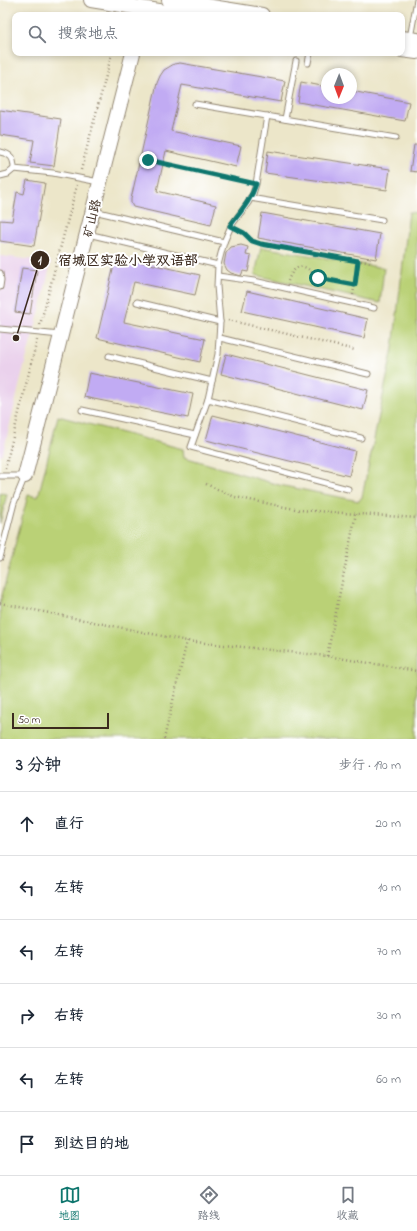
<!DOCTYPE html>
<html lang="zh">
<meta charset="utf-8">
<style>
body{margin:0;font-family:"Indie Flower","LXGW WenKai TC",sans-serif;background:#f2f2f3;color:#1f2937}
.compass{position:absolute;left:321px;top:68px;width:36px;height:36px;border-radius:50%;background:#fff;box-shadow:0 2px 6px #0003;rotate:181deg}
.scale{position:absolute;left:12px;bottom:10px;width:97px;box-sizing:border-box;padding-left:4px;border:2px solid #3b2a1e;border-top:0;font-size:11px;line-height:14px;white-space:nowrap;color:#3b2a1e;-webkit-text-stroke:3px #fff;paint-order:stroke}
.stop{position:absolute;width:12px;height:12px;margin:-9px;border:3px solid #0f766e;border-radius:50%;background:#fff}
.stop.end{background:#0f766e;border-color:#fff;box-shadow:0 1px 4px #0008}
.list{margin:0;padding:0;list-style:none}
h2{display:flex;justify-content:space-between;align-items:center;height:52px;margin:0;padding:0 16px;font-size:17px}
h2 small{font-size:13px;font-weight:400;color:#747a83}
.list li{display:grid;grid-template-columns:26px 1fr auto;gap:12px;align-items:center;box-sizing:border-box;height:64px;padding:0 16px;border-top:1px solid #e0e1e3}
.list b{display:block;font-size:15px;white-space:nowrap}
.list em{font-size:13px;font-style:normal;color:#747a83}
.icon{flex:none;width:22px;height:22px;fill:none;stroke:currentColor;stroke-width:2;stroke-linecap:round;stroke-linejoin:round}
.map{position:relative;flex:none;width:417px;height:739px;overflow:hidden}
.search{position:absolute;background:#fff;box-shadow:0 2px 6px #0003;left:12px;right:12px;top:12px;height:44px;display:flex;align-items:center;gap:10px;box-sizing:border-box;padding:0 14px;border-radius:8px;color:#747a83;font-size:15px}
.sheet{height:436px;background:#fff}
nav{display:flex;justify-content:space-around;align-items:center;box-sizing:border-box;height:56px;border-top:1px solid #e0e1e3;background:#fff;font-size:11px;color:#747a83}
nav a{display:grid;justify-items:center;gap:2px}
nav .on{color:#0f766e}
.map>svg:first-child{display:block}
.built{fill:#ead1ec}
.green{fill:#bad176;stroke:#7a7e4a}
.building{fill:#c1abf3}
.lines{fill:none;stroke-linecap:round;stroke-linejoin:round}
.lane-casing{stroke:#948874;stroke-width:7}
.secondary-casing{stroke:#948874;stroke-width:16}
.path{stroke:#948874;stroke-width:2.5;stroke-dasharray:1 3;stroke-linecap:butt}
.lane{stroke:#fff;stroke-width:5}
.secondary{stroke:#fff;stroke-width:14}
.route{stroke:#0f766e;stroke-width:5}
.labels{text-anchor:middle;stroke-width:4;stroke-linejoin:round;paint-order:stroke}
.street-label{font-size:13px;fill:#3b2a1e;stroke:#fff}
.leader{fill:none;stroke:#3b2a1e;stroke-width:1.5}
.callout-dot{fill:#3b2a1e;stroke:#fff;stroke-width:1.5}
.mark-label{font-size:12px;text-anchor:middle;font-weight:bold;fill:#fff}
.callout-label{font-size:14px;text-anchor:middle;font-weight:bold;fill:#3b2a1e;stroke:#fff;stroke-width:4;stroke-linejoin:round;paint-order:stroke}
</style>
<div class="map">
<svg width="417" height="739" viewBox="0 0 417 739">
<rect width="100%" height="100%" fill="#fff"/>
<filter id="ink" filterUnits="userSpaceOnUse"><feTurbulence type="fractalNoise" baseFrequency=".025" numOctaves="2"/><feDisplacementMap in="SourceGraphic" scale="8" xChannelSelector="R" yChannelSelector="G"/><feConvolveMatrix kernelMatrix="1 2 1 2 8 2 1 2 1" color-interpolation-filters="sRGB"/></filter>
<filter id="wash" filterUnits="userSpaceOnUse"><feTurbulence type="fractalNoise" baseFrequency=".012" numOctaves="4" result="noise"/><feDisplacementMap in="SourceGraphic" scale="16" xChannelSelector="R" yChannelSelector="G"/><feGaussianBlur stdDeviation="0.9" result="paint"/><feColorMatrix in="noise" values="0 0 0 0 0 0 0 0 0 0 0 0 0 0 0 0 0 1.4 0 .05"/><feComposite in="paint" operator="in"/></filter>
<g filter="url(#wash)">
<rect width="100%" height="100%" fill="#ece6c9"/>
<!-- built -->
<path class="built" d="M0,256L51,262L41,306L23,370L3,453L0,455Z"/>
<!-- green -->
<g class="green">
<path d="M409,212L417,213V739H0V603L28,495L38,497L58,416L183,449L184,457L279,485L359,501L362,497L393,348Z"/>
<path d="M261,247L384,268L380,303L255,275Z"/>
<path d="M0,493L7,494L0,523Z"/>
</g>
<g id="blocks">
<!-- building -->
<g class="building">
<path d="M180,63L285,81L281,102L182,85L171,131L241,146L236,167L166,151L157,191L216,205L211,225L133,207L131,203V199L157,83L160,76L164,70L174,64Z"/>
<path d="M301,82L327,87V98H351V91L409,102L405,121L298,102Z"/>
<path d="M0,110L61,119L54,166L30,163L34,140L0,135Z"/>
<path d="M414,145H417V172L410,171Z"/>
<path d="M268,151L390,169L387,190L265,173Z"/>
<path d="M27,180L45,183L34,246L0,241V220L12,221L17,192L24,194Z"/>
<path d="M262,213L380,234L376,259L258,238Z"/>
<path d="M241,245L248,247L246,255L251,256L248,272L243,271L241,276L231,273L227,270L224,264L226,253L231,247Z"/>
<path d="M123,258L200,275L195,295L134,282L124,322L205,339L200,362L97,338L115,261Z"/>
<path d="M22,268L37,270L30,314L15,312Z"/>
<path d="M247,291L368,319L364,338L242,311Z"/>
<path d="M226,354L368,390L363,410L221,374Z"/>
<path d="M89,373L193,394L188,418L84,397Z"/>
<path d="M213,415L355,451L349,476L206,440Z"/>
</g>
</g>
</g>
<g filter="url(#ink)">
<use href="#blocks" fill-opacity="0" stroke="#948874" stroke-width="1"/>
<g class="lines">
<!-- lane casing -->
<g class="lane-casing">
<g id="lane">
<path d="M410,38L417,0"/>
<path d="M308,63L310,53"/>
<path d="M195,104L396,138"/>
<path d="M267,116L256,184L253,194L248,203L231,226L224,242L218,265L217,286L220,322L218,354L208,399L191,447L348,489"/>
<path d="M285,119L296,61"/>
<path d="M0,152C11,154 14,158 14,169L53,173L99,182"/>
<path d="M0,176L8,174L14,169"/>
<path d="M250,198L382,220"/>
<path d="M94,211L224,242"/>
<path d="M88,234L218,265"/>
<path d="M0,273L1,280L0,287"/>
<path d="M218,276L254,281L374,308"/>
<path d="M137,302L220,322"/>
<path d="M0,329L60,335"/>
<path d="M220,338L368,374"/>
<path d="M109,356L212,381"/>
<path d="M208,399L361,438"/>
<path d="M82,410L195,435"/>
<path d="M0,476H25L14,503L0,558"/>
</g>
</g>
<!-- secondary casing -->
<g class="secondary-casing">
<g id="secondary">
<path d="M91,0L184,15"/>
<path d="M169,0L262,15"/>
<path d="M402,38L417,40"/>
<path d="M402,50L417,52"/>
<path d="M25,476L133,53"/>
</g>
</g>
<!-- path -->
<g class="path">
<path d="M148,160L248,182"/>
<path d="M81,170L112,53"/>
<path d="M238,230C247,234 251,241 261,243L372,263"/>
<path d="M288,281C291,272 298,262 308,269C311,271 314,276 317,277C324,281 346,283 355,285"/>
<path d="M353,295L358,261"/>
<path d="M228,320L355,350"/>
<path d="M40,325L77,185"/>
<path d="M5,469L37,340"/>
<path d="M206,484L235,497L300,510L417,518"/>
<path d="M0,603L187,641L327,656L417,671"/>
<path d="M327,656L356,513"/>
<path d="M164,739L187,641"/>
</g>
<!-- lane -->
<use href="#lane" class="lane"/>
<!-- secondary -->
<use href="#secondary" class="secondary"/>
</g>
</g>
<g class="lines" filter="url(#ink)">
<!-- route -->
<path class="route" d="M148,160L256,184C251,200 240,212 230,226L244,233L252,241L261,244L358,261L355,285L318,278"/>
</g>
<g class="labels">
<!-- street labels -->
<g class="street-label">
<text transform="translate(91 218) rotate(-76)" y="5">矿山路</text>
</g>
</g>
<!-- callouts -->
<path class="leader" d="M16 338L40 260"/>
<g class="callout-dot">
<circle cx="16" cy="338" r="4"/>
<circle cx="40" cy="260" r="10"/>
</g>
<g class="mark-label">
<text x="40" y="264">1</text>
</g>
<g class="callout-label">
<text x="128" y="265">宿城区实验小学双语部</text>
</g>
</svg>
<svg class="compass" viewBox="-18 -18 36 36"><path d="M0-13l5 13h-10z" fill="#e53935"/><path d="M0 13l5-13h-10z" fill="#747a83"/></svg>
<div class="scale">50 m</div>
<div class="stop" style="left:318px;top:278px"></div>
<div class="stop end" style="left:148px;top:160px"></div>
<div class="search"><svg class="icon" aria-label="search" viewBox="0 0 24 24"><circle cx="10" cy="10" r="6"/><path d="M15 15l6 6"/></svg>搜索地点</div>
</div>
<section class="sheet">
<h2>3 分钟<small>步行 · 190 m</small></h2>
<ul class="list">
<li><svg class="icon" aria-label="ahead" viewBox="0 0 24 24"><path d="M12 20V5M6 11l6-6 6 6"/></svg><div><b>直行</b></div><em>20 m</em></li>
<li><svg class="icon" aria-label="left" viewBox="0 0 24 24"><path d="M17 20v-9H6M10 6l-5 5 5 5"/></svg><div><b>左转</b></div><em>10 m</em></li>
<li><svg class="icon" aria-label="left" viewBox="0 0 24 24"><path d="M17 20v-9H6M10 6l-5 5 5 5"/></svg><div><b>左转</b></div><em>70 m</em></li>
<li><svg class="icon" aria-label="right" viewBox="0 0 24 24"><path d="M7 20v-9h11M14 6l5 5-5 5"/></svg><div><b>右转</b></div><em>30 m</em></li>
<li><svg class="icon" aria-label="left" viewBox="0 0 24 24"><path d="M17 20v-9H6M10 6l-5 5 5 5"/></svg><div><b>左转</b></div><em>60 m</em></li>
<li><svg class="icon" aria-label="arrive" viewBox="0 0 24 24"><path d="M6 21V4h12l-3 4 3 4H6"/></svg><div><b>到达目的地</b></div></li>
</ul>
</section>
<nav>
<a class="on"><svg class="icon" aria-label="map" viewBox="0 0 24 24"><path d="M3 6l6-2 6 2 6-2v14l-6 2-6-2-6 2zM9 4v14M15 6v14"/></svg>地图</a>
<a><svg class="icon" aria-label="directions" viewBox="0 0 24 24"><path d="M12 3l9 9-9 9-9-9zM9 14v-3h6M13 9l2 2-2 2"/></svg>路线</a>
<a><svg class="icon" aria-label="saved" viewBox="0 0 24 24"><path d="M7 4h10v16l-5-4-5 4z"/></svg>收藏</a>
</nav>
